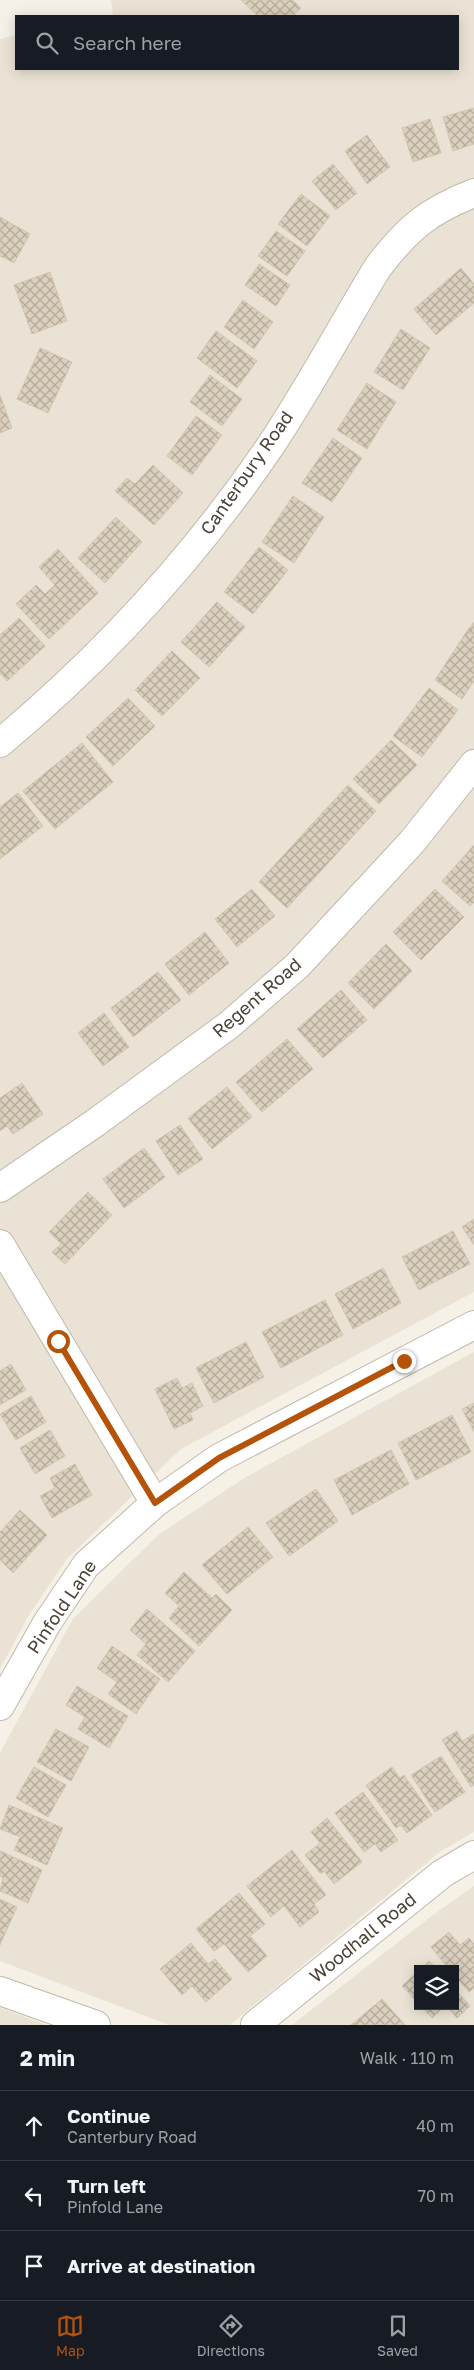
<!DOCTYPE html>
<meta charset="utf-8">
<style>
body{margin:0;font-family:"Golos Text",sans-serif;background:#20242c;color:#f1f3f6}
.controls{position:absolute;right:15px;bottom:15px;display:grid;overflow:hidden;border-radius:0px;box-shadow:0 2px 12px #0003}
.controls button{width:45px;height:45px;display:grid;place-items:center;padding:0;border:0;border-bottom:1px solid #363941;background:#171b24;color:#f1f3f6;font:25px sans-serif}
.stop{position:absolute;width:15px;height:15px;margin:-11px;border:4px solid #b45309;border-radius:50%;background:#fff}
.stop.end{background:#b45309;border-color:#fff;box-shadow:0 1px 5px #0008}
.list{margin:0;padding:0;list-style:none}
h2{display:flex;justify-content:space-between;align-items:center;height:65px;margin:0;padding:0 20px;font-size:21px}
h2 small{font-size:16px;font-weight:400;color:#9ea1a6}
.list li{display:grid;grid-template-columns:32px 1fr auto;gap:15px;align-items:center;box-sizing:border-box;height:70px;padding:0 20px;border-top:1px solid #363941}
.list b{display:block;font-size:19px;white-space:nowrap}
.list p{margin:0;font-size:16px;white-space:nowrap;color:#9ea1a6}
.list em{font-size:16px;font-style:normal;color:#9ea1a6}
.icon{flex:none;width:28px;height:28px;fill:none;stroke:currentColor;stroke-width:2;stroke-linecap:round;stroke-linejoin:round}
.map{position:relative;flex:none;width:474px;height:2025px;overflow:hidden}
.search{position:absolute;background:#171b24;box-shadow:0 2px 12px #0003;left:15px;right:15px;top:15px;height:55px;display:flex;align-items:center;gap:12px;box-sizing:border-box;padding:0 18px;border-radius:0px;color:#9ea1a6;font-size:19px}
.sheet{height:275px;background:#171b24}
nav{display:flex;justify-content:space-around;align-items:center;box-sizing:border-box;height:70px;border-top:1px solid #363941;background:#171b24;font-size:14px;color:#9ea1a6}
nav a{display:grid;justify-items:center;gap:2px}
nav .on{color:#b45309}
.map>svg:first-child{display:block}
.residential{fill:#eae3d5;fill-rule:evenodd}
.building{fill:url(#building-cross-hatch);stroke:#d3c6ae}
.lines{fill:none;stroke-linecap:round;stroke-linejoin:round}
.minor-casing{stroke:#c2b9a9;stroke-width:30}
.minor{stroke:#fff;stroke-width:28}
.route{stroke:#b45309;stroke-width:6}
.labels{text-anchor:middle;stroke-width:4.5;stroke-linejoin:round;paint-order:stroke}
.street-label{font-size:18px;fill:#494235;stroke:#fff}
</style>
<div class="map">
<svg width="474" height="2025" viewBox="0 0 474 2025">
<defs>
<pattern id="building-cross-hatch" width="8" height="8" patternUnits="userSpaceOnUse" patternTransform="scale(1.25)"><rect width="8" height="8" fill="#dbd0be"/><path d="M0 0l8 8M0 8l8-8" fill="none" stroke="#b4aa9b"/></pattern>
</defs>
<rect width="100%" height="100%" fill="#f5f1e7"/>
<!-- residential -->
<g class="residential">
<path d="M111,0H474V1292L181,1449L67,1559L29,1615L0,1669V39L16,35V69H458V16H111L113,15Z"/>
<path d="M474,1352V1832L441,1851L230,2025H169L0,1961V1753L73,1619L158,1535L246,1477Z"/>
<path d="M474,1886V2025H292L429,1918ZM418,1969H455V2006H418Z"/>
<path d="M0,2008L47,2025H0Z"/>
</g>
<!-- building -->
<g class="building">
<path d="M241,0H293L301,8L293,16H258Z"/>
<path d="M474,108V144L453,151L443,117Z"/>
<path d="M430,119L441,153L413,162L402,128Z"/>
<path d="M367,135L390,167L367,184L345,151Z"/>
<path d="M333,164L357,193L336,210L312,181Z"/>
<path d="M301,194L330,216L307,246L278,224Z"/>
<path d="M0,217L30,234L14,263L0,256Z"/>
<path d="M276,231L305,251L287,276L258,256Z"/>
<path d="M259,264L290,285L276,306L245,285Z"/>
<path d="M461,268L474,284V303L436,335L414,309Z"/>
<path d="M50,272L67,321L32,334L14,285Z"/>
<path d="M243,300L273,322L254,349L224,327Z"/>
<path d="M401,329L430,348L403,390L374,372Z"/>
<path d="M216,331L257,361L237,388L197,358Z"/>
<path d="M40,348L72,362L48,413L17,399Z"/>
<path d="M210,375L242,399L222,426L190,402Z"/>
<path d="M367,383L396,402L367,449L337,430Z"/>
<path d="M0,395L12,428L0,433Z"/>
<path d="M196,416L222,435L192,475L167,456Z"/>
<path d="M333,438L362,458L332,502L302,483Z"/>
<path d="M153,465L183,493L154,525L115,491L127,478L135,484Z"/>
<path d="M293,496L324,517L294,563L262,542Z"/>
<path d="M116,517L142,542L105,583L78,558Z"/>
<path d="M259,547L288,570L253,614L224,592Z"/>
<path d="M58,549L98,593L49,639L16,604L36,585L45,594L55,585L39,567Z"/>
<path d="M217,602L245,627L209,667L181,642Z"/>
<path d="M19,618L45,646L7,681L0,673V635Z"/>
<path d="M474,622V636L467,631Z"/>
<path d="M467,631L474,636V681L462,699L435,680Z"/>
<path d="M172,651L200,678L162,716L135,690Z"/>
<path d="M429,688L458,710L422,757L393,736Z"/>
<path d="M128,698L155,726L113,766L86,737Z"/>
<path d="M391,740L417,765L379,804L353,779Z"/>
<path d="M82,743L113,782L55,829L23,791Z"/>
<path d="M348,785L376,811L330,861L302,835Z"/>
<path d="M18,793L43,826L0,859V807Z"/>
<path d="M302,835L330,861L287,908L259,882Z"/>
<path d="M474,845V902L470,906L442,881Z"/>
<path d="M252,889L275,916L237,947L215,919Z"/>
<path d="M435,889L464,917L421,960L393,932Z"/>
<path d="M205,932L229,963L189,995L165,964Z"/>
<path d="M386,944L412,971L374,1009L348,983Z"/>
<path d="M158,972L181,1000L133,1037L111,1008Z"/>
<path d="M341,990L367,1020L323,1058L297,1029Z"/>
<path d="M104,1013L129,1047L103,1066L78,1033Z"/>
<path d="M287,1039L313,1069L262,1112L236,1082Z"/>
<path d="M22,1083L43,1114L13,1134L7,1126L0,1131V1098Z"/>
<path d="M227,1087L252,1117L212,1149L188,1118Z"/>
<path d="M180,1125L203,1159L178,1175L156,1141Z"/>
<path d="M144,1148L165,1177L124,1208L103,1179Z"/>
<path d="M88,1192L112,1215L65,1264L52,1252L61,1244L49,1232Z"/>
<path d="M474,1219V1245L462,1227Z"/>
<path d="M453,1231L470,1264L419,1290L402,1257Z"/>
<path d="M383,1268L401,1303L353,1329L335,1294Z"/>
<path d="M325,1300L343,1335L281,1368L262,1332Z"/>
<path d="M246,1342L264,1377L214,1403L196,1368Z"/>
<path d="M11,1364L26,1390L0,1405V1371Z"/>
<path d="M177,1378L182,1388L192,1383L203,1406L190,1413L193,1420L174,1429L155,1389Z"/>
<path d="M31,1396L46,1422L16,1440L0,1414Z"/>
<path d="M474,1403V1432L462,1409Z"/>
<path d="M452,1415L471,1452L416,1480L398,1443Z"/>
<path d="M50,1430L65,1456L35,1474L20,1448Z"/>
<path d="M391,1450L409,1484L352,1515L334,1480Z"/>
<path d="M75,1464L92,1495L52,1518L40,1496L55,1488L50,1478Z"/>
<path d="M316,1489L338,1521L289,1556L266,1523Z"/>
<path d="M20,1510L47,1535L13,1573L0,1560V1532Z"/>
<path d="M248,1527L273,1557L227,1594L202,1565Z"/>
<path d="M184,1572L212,1598L216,1594L232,1610L199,1646L169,1618L179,1606L165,1593Z"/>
<path d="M147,1609L195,1651L168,1682L137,1655L146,1644L130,1630Z"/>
<path d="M112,1646L160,1679L136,1714L108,1694L117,1682L97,1668Z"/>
<path d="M77,1686L128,1716L109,1748L78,1729L85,1717L66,1705Z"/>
<path d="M56,1729L89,1747L71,1781L37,1762Z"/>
<path d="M457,1731L462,1741L474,1734V1785L471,1787L442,1740Z"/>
<path d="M441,1756L465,1792L435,1812L411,1775Z"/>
<path d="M34,1767L66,1785L48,1817L16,1798Z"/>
<path d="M392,1767L400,1778L404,1775L432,1815L407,1833L401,1825L396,1828L366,1785Z"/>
<path d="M363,1792L398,1840L381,1852L375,1844L364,1852L335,1813Z"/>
<path d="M9,1805L63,1828L47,1865L14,1850L20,1837L0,1829Z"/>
<path d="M327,1818L362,1862L334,1884L324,1871L321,1874L305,1855L320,1843L311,1832Z"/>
<path d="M292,1850L326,1895L314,1904L319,1912L300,1927L284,1906L271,1917L247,1886Z"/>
<path d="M0,1851L42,1870L28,1903L0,1891L3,1878L0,1876Z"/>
<path d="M239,1893L265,1924L250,1936L267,1956L248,1972L224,1944L214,1951L196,1929Z"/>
<path d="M0,1899L17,1907L0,1945Z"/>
<path d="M449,1932L460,1945L469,1938L474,1944V1988L469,1992L455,1976V1969H449L431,1947Z"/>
<path d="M191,1943L208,1964L215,1959L232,1979L206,2002L192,1986L182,1995L160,1969Z"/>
<path d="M429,1961L437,1969H421Z"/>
<path d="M418,1971V2003L402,1986Z"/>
<path d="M455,1989L470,2006L457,2018L447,2006H455Z"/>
<path d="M382,1999L405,2025H351Z"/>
<path d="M421,2006H445L432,2018Z"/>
</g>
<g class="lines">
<!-- minor casing -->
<g class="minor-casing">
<g id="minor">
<path d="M0,743C103,657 195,557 271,445C309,388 342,326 378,267C408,228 428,211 474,193"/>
<path d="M0,1188L95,1123L229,1025L297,966L412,842L474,764"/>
<path d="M0,1244L155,1503"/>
<path d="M0,1706L47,1623L86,1565L155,1503L219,1458L474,1325"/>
<path d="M0,1991L96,2025"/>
<path d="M255,2025L443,1873L474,1855"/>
</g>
</g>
<!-- minor -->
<use href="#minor" class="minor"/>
</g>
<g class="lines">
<!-- route -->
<path class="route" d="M58,1341L155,1503L219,1458L404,1361"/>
</g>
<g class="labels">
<!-- street labels -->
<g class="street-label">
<text transform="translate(247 473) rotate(-55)" y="6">Canterbury Road</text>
<text transform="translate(257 998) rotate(-41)" y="6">Regent Road</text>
<text transform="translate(62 1607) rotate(-56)" y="6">Pinfold Lane</text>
<text transform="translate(363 1938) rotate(-39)" y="6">Woodhall Road</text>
</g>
</g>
</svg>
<div class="controls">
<button><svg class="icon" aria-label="layers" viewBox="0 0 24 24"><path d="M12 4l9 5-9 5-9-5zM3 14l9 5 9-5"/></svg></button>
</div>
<div class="stop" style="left:58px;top:1341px"></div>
<div class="stop end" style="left:404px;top:1361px"></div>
<div class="search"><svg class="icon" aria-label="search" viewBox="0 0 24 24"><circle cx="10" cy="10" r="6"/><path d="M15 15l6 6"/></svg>Search here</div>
</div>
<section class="sheet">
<h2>2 min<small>Walk · 110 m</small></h2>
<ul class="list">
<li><svg class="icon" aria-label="ahead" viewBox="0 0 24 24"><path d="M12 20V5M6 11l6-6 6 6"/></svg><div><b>Continue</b><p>Canterbury Road</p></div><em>40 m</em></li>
<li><svg class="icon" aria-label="left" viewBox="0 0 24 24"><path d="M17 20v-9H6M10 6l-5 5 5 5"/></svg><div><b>Turn left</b><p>Pinfold Lane</p></div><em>70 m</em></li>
<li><svg class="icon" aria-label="arrive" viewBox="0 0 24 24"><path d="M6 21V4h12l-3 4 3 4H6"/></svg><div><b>Arrive at destination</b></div></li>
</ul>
</section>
<nav>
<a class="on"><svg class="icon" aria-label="map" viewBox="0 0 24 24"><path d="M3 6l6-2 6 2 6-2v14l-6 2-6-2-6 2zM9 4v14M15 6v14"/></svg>Map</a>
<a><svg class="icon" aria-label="directions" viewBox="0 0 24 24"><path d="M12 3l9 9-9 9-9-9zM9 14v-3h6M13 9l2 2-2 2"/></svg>Directions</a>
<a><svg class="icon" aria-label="saved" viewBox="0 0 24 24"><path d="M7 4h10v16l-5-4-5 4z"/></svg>Saved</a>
</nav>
